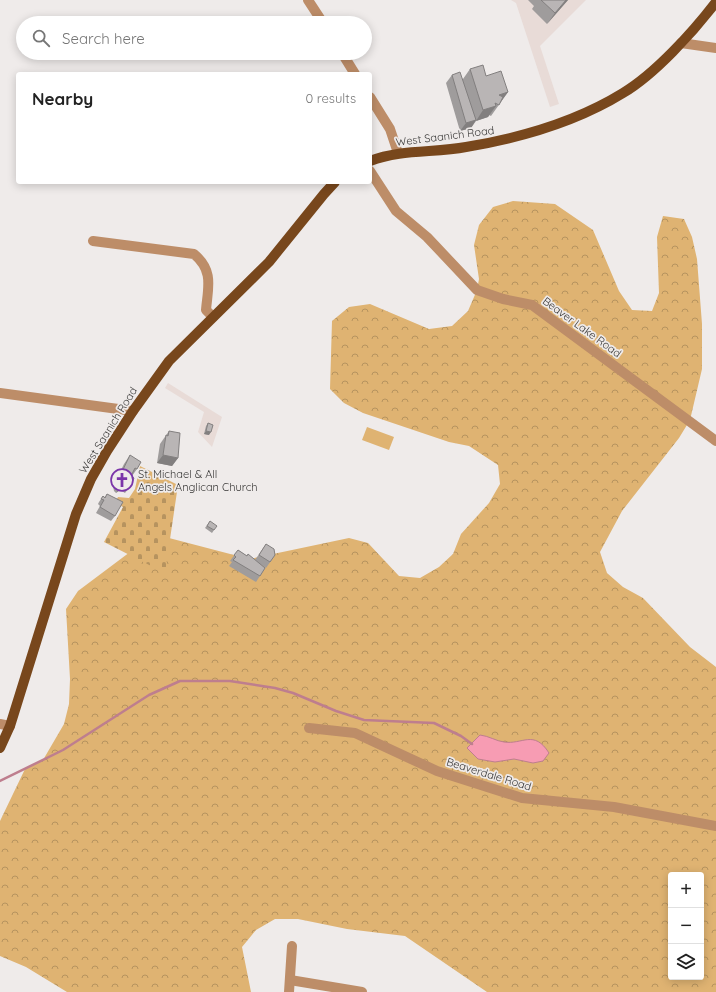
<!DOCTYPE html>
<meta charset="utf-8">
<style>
body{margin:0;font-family:Quicksand,sans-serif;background:#f6f6f6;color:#222}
.controls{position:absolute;right:12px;bottom:12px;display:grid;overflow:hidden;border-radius:4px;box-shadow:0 2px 10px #0003}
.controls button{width:36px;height:36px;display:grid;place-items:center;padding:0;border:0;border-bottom:1px solid #e0e0e0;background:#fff;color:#222;font:20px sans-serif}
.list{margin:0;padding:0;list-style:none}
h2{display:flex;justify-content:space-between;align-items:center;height:52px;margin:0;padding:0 16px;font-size:17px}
h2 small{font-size:13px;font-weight:400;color:#767676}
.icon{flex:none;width:22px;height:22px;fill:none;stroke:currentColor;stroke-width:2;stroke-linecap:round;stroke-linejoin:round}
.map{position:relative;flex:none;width:716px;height:992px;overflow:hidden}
.search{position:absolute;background:#fff;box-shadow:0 2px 10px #0003;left:16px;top:16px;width:356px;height:44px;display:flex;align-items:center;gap:10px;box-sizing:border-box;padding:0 14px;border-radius:22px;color:#767676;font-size:15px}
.panel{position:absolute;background:#fff;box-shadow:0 2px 10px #0003;left:16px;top:72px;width:356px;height:112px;border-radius:4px}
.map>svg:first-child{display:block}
.built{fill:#e8dbd7}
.forest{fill:url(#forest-crowns);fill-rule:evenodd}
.cemetery{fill:url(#cemetery-stones)}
.green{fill:#dfb372}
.water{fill:#f79cb3;stroke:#be7e8e}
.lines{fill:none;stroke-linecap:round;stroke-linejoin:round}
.stream{stroke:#be7e8e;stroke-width:2.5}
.minor{stroke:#bd8d68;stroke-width:10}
.major{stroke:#78471c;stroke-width:10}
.wall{fill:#9f9c9c}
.shaded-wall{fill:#827f7f}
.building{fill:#b9b5b5;stroke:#827f7f}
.labels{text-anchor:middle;stroke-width:3.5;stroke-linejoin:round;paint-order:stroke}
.street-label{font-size:11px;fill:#3a3938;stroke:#efebea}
.poi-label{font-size:11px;fill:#3a3938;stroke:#efebea;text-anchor:start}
</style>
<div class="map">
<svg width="716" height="992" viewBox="0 0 716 992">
<defs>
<pattern id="forest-crowns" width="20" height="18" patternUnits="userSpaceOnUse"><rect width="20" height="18" fill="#dfb372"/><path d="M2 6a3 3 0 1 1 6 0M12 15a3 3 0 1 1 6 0" fill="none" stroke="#b6935f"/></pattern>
<pattern id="cemetery-stones" width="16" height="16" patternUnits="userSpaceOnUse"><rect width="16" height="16" fill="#dfb372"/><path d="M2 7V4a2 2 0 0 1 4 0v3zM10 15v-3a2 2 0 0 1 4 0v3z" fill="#b6935f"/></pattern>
</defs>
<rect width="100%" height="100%" fill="#efebea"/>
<!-- built -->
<g class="built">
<path d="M511,0H586L540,46L559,104L550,107L516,3Z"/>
<path d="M168,383L222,417L212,447L198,432L204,412L165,388Z"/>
</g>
<!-- forest -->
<path class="forest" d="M513,201L555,204L593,230L619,291L632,310L652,311L659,293L657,237L663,216L684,219L692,237L697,259L702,324V369L690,420L679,438L622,511L600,552L607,573L623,587L643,598L690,647L716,667V992H487L405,936L347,929L298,919H275L256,930L242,947L251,992H67L26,967L0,956V821L25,769L43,760L64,724L69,704L70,679L66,609L78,591L130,552L169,538L234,555L245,560L349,538L368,543L399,576L420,578L439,567L453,554L461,534L489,503L500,484L498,465L469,446L449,442L363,413L344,403L330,389L332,321L349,307L370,304L429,329L452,326L468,311L477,290L479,279L474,245L479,225L493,207ZM671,875H701V977H671Z"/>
<!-- cemetery -->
<path class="cemetery" d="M140,466L178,485L165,573L104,542L123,507L115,503L118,497L129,498L135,489Z"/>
<!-- green -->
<path class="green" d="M367,427L394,437L389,450L362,440Z"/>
<!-- water -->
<path class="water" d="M480,735C489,736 496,741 504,742C522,745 534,729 549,753L543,761L533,763L514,759L495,762L478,759L467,748Z"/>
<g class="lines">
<!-- stream -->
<path class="stream" d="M0,781L63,750L149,695L180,681H230L275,688L293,693L336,711L364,720L434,723L461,736L472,744"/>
<!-- minor -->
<g class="minor">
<path d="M308,0L323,23"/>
<path d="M681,43L716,48"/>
<path d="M342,53L355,74"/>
<path d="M370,97L390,129L398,153"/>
<path d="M370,171L396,211L427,237L477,290L503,299L532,305L716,441"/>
<path d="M93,241L194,254C214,271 208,287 206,310L213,317"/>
<path d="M0,393L133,411"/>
<path d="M0,724L10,726"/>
<path d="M309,728L355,733L437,771L522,798L614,807L716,826"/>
<path d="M290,980L362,992"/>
<path d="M289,992L292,946"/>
</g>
<!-- major -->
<g class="major">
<path d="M370,161C401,149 434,153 466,147C520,138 576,122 623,93C655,74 693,32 716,2"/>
<path d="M0,748L10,726L76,514L91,479L107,451L133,411L169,361L269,262L324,194L335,182"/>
</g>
</g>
<!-- wall -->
<g class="wall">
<path d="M528,0H568L547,24L532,9L534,6Z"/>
<path d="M470,69L486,76L508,92L491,116L489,115L488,117L476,121L471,128L460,131L446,83L452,75L463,79Z"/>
<path d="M208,423L209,435L204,434L206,426Z"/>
<path d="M169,431L178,458L172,466L157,463L160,444Z"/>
<path d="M130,455L137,469L132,476L131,485L125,493L120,490L116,493L114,491L113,486L124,464Z"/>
<path d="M107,494L115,516L111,521L96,513L100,506L98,504L99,502L103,496L105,497Z"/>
<path d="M210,521L214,530L212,533L205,528Z"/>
<path d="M266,544L275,555L266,568L257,562L265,568L256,582L229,566L232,562L230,561L238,550L247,556L255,560Z"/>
</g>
<!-- shaded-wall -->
<g class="shaded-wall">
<path d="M566,0H568L547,24L555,13Z"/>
<path d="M508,92L500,103L497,104L495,103L499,95Z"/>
<path d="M496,106L488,117L476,121L483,110Z"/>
<path d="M476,120L471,128L460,131L466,123Z"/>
<path d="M206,431L211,432L209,435L204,434Z"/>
<path d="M163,455L178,458L172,466L157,463Z"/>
<path d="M125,482L120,490L116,493L122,485Z"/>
</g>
<!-- building -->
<g class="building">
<path d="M541,0H566L555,13Z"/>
<path d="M483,65L486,76L501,71L508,92L499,95L503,97L499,105L495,103L496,106L483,110L470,69Z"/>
<path d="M460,72L476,120L466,123L452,75Z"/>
<path d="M208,423L213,425L211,432L206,431Z"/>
<path d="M169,431L180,433L178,458L163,455L166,435L168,436Z"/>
<path d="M130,455L141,462L137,469L135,468L131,476L134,478L131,485L125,482L122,485L119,483V478Z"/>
<path d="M107,494L123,502L115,516L100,507L104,500L101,499L103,496L105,498Z"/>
<path d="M210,521L217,526L214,530L207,526Z"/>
<path d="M266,544L274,549L275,555L270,562L259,555Z"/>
<path d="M238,550L247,556L248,554L265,568L260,576L233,560L236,557L234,555Z"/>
</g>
<!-- icons -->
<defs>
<g id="church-ring" transform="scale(1.15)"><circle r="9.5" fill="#efebea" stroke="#7b35a9" stroke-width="1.5"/><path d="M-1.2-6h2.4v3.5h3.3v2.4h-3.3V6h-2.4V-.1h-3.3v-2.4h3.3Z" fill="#7b35a9"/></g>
</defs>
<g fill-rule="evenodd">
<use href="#church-ring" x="122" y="480"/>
</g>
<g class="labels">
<!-- street labels -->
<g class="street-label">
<text transform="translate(445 136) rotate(-7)" y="4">West Saanich Road</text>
<text transform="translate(582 327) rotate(36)" y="4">Beaver Lake Road</text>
<text transform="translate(108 430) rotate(-58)" y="4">West Saanich Road</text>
<text transform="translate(489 774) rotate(17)" y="4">Beaverdale Road</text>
</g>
<!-- poi labels -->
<g class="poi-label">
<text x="138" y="478">St. Michael &amp; All<tspan x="138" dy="13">Angels Anglican Church</tspan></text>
</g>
</g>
</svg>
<div class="controls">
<button>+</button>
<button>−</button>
<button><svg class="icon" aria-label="layers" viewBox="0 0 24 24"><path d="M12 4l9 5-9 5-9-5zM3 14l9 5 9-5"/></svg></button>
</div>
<div class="search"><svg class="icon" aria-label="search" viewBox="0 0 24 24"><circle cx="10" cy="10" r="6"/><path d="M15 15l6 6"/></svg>Search here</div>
<section class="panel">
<h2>Nearby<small>0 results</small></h2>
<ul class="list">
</ul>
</section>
</div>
